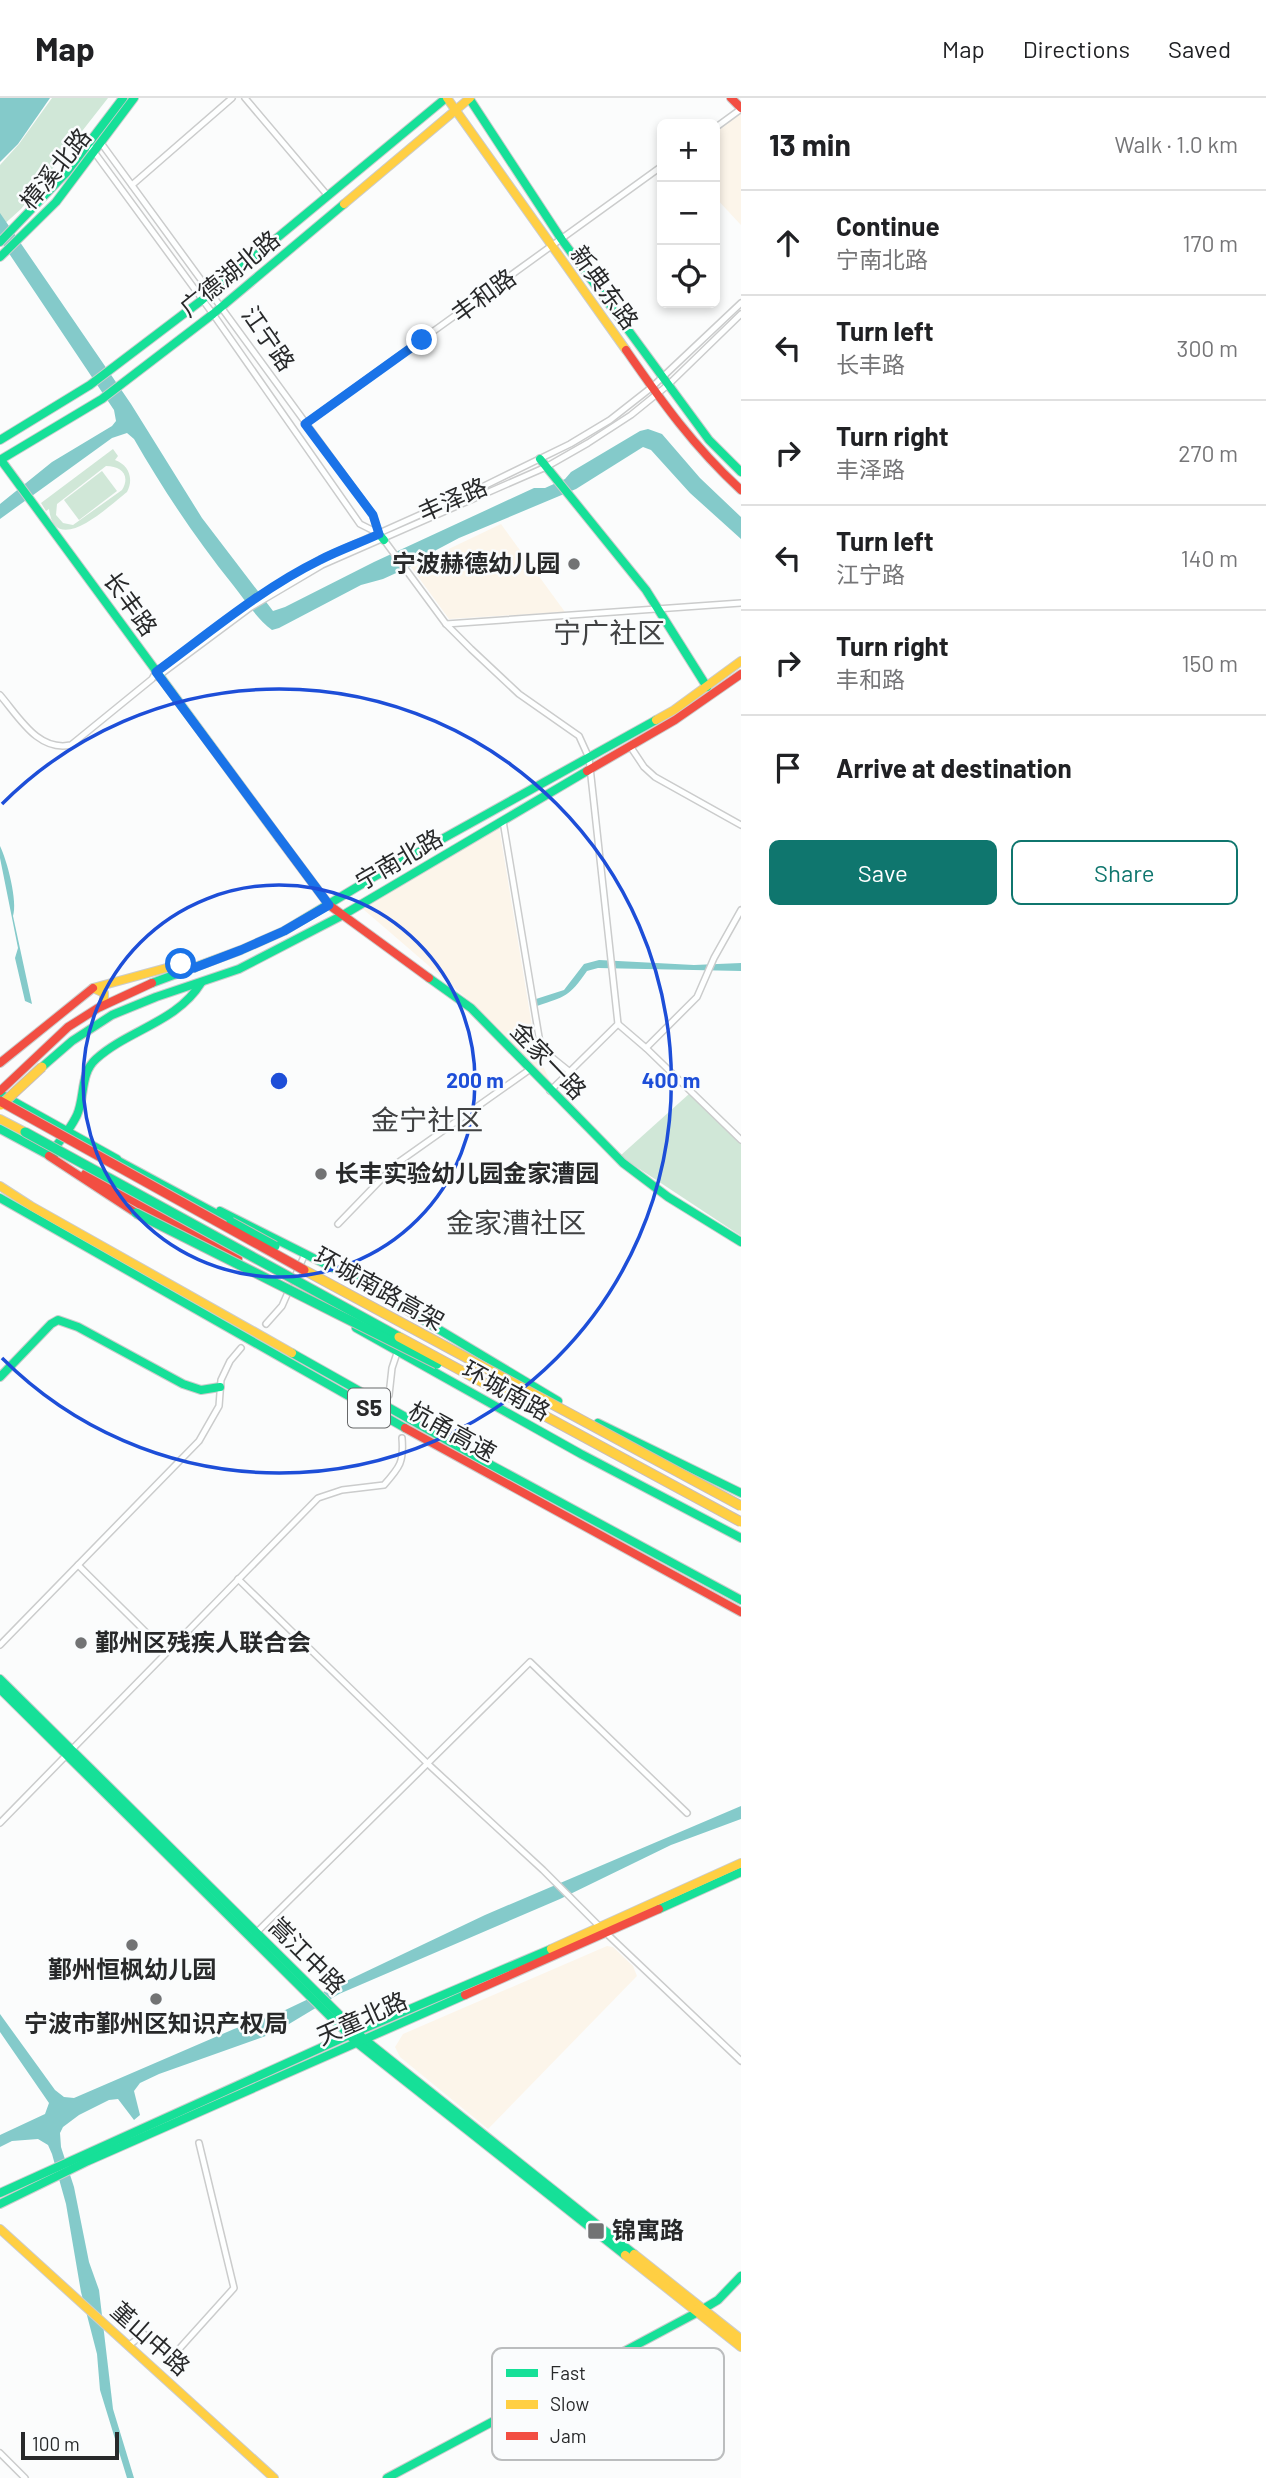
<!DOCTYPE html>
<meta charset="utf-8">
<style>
body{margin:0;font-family:Barlow,"Noto Sans SC",sans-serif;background:#f2f2f2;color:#202124}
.controls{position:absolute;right:21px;top:21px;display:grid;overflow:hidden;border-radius:10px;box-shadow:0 4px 10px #0003}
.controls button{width:63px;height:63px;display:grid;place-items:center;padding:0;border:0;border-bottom:2px solid #e0e0e0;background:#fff;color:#202124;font:35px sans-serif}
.scale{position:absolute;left:21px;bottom:18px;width:98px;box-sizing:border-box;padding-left:7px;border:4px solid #28292a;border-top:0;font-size:19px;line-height:24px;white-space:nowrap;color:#28292a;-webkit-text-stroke:5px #fafcfd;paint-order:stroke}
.stop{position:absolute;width:21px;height:21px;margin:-16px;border:5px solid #1a73e8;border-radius:50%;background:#fff}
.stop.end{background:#1a73e8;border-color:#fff;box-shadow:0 2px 7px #0008}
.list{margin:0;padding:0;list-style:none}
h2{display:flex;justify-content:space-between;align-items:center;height:91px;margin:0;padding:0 28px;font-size:30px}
h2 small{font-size:23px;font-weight:400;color:#757577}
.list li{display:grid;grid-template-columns:46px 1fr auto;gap:21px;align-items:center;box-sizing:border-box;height:105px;padding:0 28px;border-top:2px solid #e0e0e0}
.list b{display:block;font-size:26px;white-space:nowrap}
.list p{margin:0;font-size:23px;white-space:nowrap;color:#757577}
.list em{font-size:23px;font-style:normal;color:#757577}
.actions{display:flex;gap:14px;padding:21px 28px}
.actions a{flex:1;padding:16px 0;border:2px solid #0f766e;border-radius:10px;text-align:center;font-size:24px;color:#0f766e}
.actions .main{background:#0f766e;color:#fff}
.icon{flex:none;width:38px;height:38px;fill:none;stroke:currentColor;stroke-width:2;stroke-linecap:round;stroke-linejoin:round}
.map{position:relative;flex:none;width:741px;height:2380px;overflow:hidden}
header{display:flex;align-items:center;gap:42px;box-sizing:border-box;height:98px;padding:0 35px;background:#fff;border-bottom:2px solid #e0e0e0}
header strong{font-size:33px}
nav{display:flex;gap:38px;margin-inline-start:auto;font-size:24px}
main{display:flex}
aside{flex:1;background:#fff}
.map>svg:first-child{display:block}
.commercial{fill:#fcf5ea}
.green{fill:#d0e7d7;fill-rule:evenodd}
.water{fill:#84caca}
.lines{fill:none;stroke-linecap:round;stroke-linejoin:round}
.street-casing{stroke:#cbcccc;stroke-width:8}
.fast-casing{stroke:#cbcccc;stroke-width:10}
.slow-casing{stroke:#cbcccc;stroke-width:10}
.jam-casing{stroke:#cbcccc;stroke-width:10}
.street{stroke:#feffff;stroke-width:5}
.fast{stroke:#16e098;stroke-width:8}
.slow{stroke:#ffcf43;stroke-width:8}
.jam{stroke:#f24e42;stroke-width:8}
.fast-bridge-casing{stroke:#c8bdbc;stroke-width:11;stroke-linecap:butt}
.slow-bridge-casing{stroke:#c8bdbc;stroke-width:11;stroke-linecap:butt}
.jam-bridge-casing{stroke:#c8bdbc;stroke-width:11;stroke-linecap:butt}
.fast-bridge{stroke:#16e098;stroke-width:9}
.slow-bridge{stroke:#ffcf43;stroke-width:9}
.jam-bridge{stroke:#f24e42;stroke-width:9}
.route{stroke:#1a73e8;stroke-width:9}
.ring{fill:none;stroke:#1d4ed8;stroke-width:3.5}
.poi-dot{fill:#727374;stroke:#fafcfd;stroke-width:2.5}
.labels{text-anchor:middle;stroke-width:5;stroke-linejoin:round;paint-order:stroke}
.shield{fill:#fafcfd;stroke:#676869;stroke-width:2}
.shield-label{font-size:23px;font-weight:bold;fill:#28292a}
.street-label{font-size:24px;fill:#28292a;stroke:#fafcfd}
.poi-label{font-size:24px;font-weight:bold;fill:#28292a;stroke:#fafcfd;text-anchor:start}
.quarter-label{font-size:28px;fill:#414243;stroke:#fafcfd}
.key{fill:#fafcfd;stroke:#bbbdbe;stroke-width:2}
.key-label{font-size:19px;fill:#28292a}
.centre{fill:#1d4ed8;stroke:#fafcfd;stroke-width:3.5}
.ring-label{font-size:21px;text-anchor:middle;font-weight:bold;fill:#1d4ed8;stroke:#fafcfd;stroke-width:5;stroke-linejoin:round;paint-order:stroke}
</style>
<header>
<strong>Map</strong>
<nav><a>Map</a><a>Directions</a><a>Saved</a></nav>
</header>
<main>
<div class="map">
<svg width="741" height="2380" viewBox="0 0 741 2380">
<rect width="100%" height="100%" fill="#fbfcfc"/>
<!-- commercial -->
<g class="commercial">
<path d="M741,15V127L715,99V35Z"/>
<path d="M501,426L565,514L449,521L411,469Z"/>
<path d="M499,729L536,952L552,988L472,905L363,811Z"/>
<path d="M607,1848L613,1849L633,1868L637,1878L488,2031L400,1959L395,1949L403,1936Z"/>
</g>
<!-- green -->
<g class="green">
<path d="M52,0H108L21,111L0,130V67L19,46Z"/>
<path d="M113,351L118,358L115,362C129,367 134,381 127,394C110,407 55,461 49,411L46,413L41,405ZM106,368C121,368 131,377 122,392L73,427L63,425L56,417L57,406Z"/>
<path d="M102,373L117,393L79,422L64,402Z"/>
<path d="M689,996L741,1045V1138L620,1058Z"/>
</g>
<!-- water -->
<g class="water">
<path d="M0,0H50L18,46L0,64Z"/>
<path d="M0,115L131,306L202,420L273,513L285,509L374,464L534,390H545L565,381L571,374L640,333L648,331L662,336L700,380L741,419V441L690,395L651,352L643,349L576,391L459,440L425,458L416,466L383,481L361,487L279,530L272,532C257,521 245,502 233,487C196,441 164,393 134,341L127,335L112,340L0,421V406L52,364L112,328L116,323L114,312L0,142Z"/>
<path d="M0,748C7,762 18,804 13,818L32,906L25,903L15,860L18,850L0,760Z"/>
<path d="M599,862L694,867L741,865V873L598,870L587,873C569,899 566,898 537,908L536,901L564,892L584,866Z"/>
<path d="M741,1708V1721L671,1747L560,1801L339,1896L274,1935L159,1976L140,1985L134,1993L140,2017L134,2022L118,2001L109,2002L79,2017L63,2029L60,2035L61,2049L74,2089L89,2164L99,2192L113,2311L134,2380H127L100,2292L97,2256L81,2194L66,2106L52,2056L48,2047L38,2041L12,2043L0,2049V2037L45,2016L49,2005L0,1934V1916L55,1992L64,1999L74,2000L234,1931L279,1915L485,1817Z"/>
</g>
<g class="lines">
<!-- street casing -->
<g class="street-casing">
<g id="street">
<path d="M245,0L328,98"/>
<path d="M715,30L741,11"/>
<path d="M101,45L373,417L378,435"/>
<path d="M89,47L213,216L360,426L378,435"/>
<path d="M132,87L232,0"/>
<path d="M305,326L662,68"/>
<path d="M384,442L446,526L471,551L519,596L579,638L589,660L618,926L550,993"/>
<path d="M446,526L741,505"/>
<path d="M157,579L251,509L322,467L546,369L588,345L631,317L668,287L741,216"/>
<path d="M0,597C19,619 38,654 71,647L152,581L156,574L248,506L319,462L482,389L570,346L610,322L652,289L741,205"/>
<path d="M630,648L644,669L655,679L741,727"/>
<path d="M503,723L540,945L549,957L570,974"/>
<path d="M618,926L646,950L741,1042"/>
<path d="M646,950L697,899L714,860L741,812"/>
<path d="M338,1126L396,1066L529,972"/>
<path d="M293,1183L305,1156"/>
<path d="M266,1226L282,1208L289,1192"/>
<path d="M389,1297L392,1270L398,1252"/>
<path d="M78,1467L166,1554"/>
<path d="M238,1481L428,1666L543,1772L606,1835L741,1963"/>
<path d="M0,1547L199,1343L219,1308L221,1282L230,1263L241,1250"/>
<path d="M0,1725L318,1400L342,1392L384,1387C400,1369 404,1364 402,1340"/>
<path d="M256,1835L530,1564L687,1715"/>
<path d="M128,2248L144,2236L171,2260L234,2190L199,2045"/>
<path d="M0,2355L25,2380"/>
</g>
</g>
<!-- fast casing -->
<g class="fast-casing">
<g id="fast">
<path d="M469,0L562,142L709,342L741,374"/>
<path d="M0,144L66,75L123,0"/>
<path d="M0,159L56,104L134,0"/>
<path d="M0,342L90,287L202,202L446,0"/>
<path d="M540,361L646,492L707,589"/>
<path d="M0,362L102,301L213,216L344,106"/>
<path d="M1,362L279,740"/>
<path d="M378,435L384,442"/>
<path d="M429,880L471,910L623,1065L668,1099L741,1144"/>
<path d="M152,885L241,852L284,833L372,780L656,622"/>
<path d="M42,969L72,943L112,917L156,899L239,871L343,817L587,673"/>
<path d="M4,998L117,1061"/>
<path d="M0,1031L54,1060"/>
<path d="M52,1053C61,1042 71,1030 77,1017C85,999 80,975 96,961C128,932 177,924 201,885"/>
<path d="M111,1059L226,1121"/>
<path d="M0,1100L405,1330"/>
<path d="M220,1113L353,1180L558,1303"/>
<path d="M356,1230L581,1356L741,1440"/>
<path d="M292,1255L482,1362L741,1502"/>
<path d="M0,1279L51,1226L58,1222L78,1229L183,1286L201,1292L220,1289"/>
<path d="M598,1325L741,1395"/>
<path d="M0,1581L364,1941L634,2156"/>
<path d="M0,1591L356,1944L625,2157"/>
<path d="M659,1811L741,1774"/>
<path d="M0,2095L349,1937L551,1851"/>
<path d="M0,2106L88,2063L465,1897"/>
<path d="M387,2380L698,2214L718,2202L741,2178"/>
</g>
</g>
<!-- slow casing -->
<g class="slow-casing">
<g id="slow">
<path d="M447,0L626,252"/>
<path d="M344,106L470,0"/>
<path d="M656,622L674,612L741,563"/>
<path d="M100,909L104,905V895L93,890L181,866L194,870"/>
<path d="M0,1021L25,1034"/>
<path d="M0,1088L31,1108L292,1255"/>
<path d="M551,1851L741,1765"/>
<path d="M0,2131L274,2380"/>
<path d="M634,2156L741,2241"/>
<path d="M625,2157L741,2249"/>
</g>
</g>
<!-- jam casing -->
<g class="jam-casing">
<g id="jam">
<path d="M731,0L741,10"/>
<path d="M626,252C662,304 694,349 741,392"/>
<path d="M587,673L675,622L741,576"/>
<path d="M279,740L329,807L429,880"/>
<path d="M0,965L93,890"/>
<path d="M0,993L68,929L98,910L152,885"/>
<path d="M49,1058L136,1115"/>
<path d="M85,1076L238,1161"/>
<path d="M405,1330L741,1514"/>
<path d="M465,1897L659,1811"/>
</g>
</g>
<!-- street -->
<use href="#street" class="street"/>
<!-- fast -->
<use href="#fast" class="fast"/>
<!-- slow -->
<use href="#slow" class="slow"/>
<!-- jam -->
<use href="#jam" class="jam"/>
<!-- fast-bridge casing -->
<g class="fast-bridge-casing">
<g id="fast-bridge">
<path d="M25,1034L399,1239"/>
<path d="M136,1115L437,1266"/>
<path d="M231,1124L275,1148"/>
</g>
</g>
<!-- slow-bridge casing -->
<g class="slow-bridge-casing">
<g id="slow-bridge">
<path d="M1,1007L42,969"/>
<path d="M304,1172L741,1408"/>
<path d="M399,1239L741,1424"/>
</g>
</g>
<!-- jam-bridge casing -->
<g class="jam-bridge-casing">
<path id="jam-bridge" d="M0,1003L304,1172"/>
</g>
<!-- fast-bridge -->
<use href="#fast-bridge" class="fast-bridge"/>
<!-- slow-bridge -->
<use href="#slow-bridge" class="slow-bridge"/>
<!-- jam-bridge -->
<use href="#jam-bridge" class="jam-bridge"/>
</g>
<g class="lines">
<!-- route -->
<path class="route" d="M181,866L194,870L241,852L284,833L329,807L156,574C209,535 261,491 320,462C339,452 360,445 379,436L373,417L305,326L422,242"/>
</g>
<!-- distance rings -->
<g class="ring">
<circle cx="279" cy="983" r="196"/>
<path d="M2 706A392 392 0 1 1 2 1260"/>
</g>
<!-- markers -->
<g class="poi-dot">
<circle cx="574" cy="466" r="7"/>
<circle cx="321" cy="1076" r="7"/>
<circle cx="81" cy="1545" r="7"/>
<circle cx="132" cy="1847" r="7"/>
<circle cx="156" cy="1901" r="7"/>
<rect x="587" y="2124" width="18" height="18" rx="3.5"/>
</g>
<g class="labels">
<!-- shield labels -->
<rect class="shield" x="348" y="1290.5" width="42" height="39" rx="5"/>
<g class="shield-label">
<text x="369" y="1318">S5</text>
</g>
<!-- street labels -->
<g class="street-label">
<text transform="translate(56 71) rotate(-51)" y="8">樟溪北路</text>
<text transform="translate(230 176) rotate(-39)" y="8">广德湖北路</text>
<text transform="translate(604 190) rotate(54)" y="8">新典东路</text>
<text transform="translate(484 198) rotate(-36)" y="8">丰和路</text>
<text transform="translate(268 241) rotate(55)" y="8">江宁路</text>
<text transform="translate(453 402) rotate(-24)" y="8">丰泽路</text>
<text transform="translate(130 506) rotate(54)" y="8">长丰路</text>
<text transform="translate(399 762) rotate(-30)" y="8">宁南北路</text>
<text transform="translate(548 963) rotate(46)" y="8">金家一路</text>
<text transform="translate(379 1191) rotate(29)" y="8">环城南路高架</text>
<text transform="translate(506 1293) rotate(29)" y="8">环城南路</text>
<text transform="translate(452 1334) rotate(29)" y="8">杭甬高速</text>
<text transform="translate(307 1858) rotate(45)" y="8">嵩江中路</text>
<text transform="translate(362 1921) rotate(-24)" y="8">天童北路</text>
<text transform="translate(150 2241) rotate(42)" y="8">堇山中路</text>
</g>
<!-- poi labels -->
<g class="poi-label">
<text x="560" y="474" text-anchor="end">宁波赫德幼儿园</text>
<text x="335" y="1084">长丰实验幼儿园金家漕园</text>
<text x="95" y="1553">鄞州区残疾人联合会</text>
<text x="132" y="1880" text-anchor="middle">鄞州恒枫幼儿园</text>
<text x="156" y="1934" text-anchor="middle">宁波市鄞州区知识产权局</text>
<text x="612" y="2141">锦寓路</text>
</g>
<!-- quarter labels -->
<g class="quarter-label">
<text x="609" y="545">宁广社区</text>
<text x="427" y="1032">金宁社区</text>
<text x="516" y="1135">金家漕社区</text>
</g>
</g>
<!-- legend -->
<rect x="492" y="2250" width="232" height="112" rx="10" class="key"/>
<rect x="506" y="2271" width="32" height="8" fill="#16e098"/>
<rect x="506" y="2302" width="32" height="9" fill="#ffcf43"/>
<rect x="506" y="2334" width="32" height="8" fill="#f24e42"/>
<g class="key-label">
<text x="550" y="2282">Fast</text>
<text x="550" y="2313">Slow</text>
<text x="550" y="2345">Jam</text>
</g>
<circle cx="279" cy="983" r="10" class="centre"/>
<g class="ring-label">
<text x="475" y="990">200 m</text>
<text x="671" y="990">400 m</text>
</g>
</svg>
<div class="controls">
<button>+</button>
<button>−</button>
<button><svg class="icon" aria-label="locate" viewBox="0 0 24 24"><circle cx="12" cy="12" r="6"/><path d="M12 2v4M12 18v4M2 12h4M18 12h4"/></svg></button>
</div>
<div class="scale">100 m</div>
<div class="stop" style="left:181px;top:866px"></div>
<div class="stop end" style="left:422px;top:242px"></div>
</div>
<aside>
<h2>13 min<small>Walk · 1.0 km</small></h2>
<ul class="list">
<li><svg class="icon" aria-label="ahead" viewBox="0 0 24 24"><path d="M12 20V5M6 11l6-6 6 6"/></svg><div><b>Continue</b><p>宁南北路</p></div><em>170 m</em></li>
<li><svg class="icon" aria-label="left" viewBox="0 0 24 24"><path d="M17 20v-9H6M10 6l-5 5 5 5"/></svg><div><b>Turn left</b><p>长丰路</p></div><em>300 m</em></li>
<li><svg class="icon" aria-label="right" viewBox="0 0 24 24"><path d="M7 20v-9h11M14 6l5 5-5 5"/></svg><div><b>Turn right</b><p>丰泽路</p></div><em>270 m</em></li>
<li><svg class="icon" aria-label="left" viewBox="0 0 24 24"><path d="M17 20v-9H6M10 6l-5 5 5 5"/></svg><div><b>Turn left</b><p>江宁路</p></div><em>140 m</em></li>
<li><svg class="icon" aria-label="right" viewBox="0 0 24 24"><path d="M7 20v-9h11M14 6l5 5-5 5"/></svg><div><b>Turn right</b><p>丰和路</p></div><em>150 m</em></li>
<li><svg class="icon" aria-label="arrive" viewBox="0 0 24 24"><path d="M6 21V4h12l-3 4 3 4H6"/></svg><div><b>Arrive at destination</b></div></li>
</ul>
<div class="actions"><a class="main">Save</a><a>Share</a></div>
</aside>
</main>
